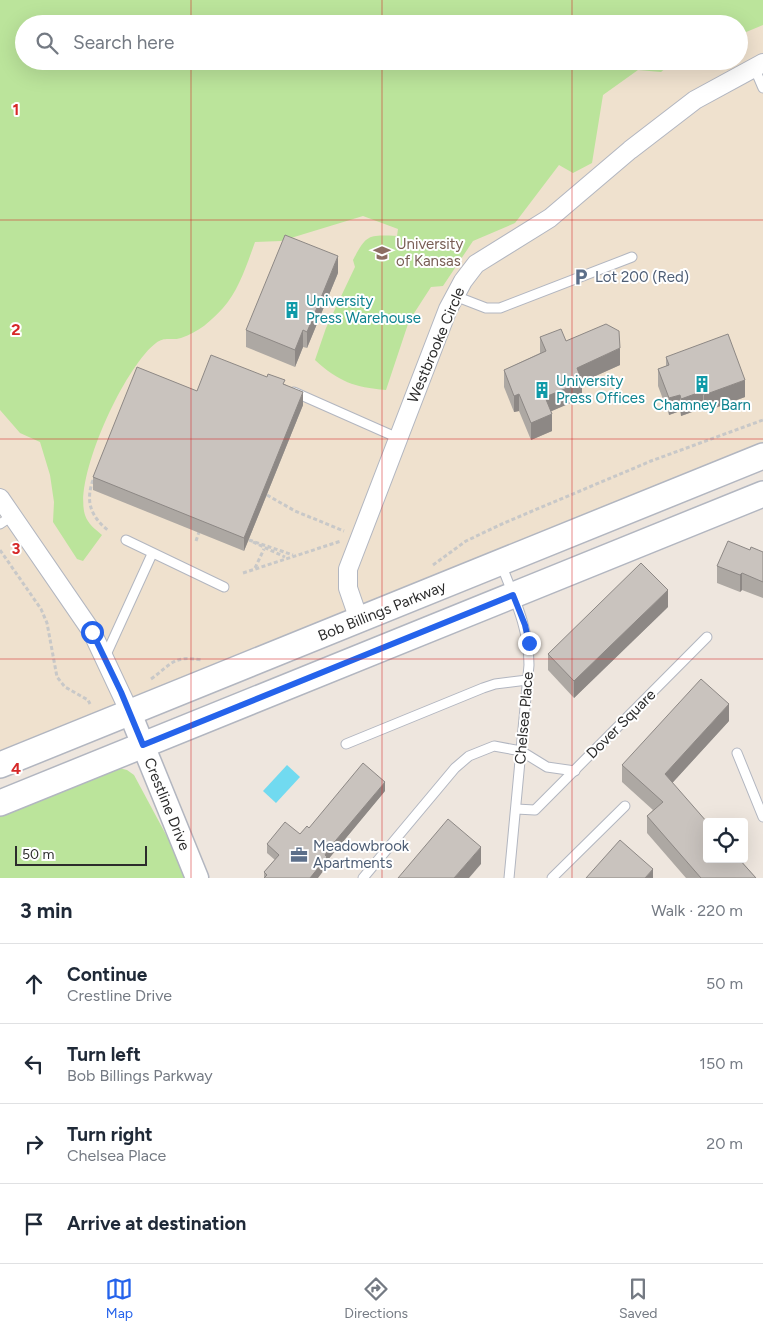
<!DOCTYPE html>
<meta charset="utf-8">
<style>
body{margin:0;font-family:Figtree,sans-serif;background:#f2f2f3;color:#1f2937}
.controls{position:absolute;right:15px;bottom:15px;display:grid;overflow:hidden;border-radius:5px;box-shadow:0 5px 20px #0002}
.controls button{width:45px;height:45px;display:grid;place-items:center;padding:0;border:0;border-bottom:1px solid #e0e1e3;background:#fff;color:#1f2937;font:25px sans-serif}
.scale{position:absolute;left:15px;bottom:12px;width:132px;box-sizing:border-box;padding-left:5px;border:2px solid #2c2c2c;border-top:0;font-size:14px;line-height:18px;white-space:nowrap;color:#2c2c2c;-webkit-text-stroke:4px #fff;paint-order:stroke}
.stop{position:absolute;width:15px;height:15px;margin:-11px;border:4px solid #2563eb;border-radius:50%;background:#fff}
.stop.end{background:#2563eb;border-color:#fff;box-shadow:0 1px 5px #0008}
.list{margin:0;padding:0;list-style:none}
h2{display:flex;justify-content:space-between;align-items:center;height:65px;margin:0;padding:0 20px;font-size:21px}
h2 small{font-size:16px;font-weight:400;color:#747a83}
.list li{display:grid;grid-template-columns:32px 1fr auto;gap:15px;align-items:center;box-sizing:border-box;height:80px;padding:0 20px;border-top:1px solid #e0e1e3}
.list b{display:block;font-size:19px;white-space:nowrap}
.list p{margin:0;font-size:16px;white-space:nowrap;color:#747a83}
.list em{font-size:16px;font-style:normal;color:#747a83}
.icon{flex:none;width:28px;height:28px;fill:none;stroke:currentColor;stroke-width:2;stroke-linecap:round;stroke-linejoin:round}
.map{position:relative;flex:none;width:763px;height:878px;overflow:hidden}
.search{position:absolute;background:#fff;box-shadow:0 5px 20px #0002;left:15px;right:15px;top:15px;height:55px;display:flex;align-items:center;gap:12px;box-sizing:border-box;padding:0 18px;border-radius:28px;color:#747a83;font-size:19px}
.sheet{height:385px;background:#fff}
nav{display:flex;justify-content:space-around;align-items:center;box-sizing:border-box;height:70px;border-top:1px solid #e0e1e3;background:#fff;font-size:14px;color:#747a83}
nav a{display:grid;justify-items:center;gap:2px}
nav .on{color:#2563eb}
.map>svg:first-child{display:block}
.education{fill:#efe1ce;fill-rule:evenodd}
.green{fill:#bbe49b}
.water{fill:#71daf0}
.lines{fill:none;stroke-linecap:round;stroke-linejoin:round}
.service-casing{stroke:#b2b6c0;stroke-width:11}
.minor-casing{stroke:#b2b6c0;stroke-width:20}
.tertiary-casing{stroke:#b2b6c0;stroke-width:25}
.secondary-casing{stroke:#b2b6c0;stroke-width:28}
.path{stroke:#c8c8c8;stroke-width:3;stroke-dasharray:4 2.5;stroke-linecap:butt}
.service{stroke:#fff;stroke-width:9}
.minor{stroke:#fff;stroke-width:18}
.tertiary{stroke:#fff;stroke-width:22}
.secondary{stroke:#fff;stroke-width:25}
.wall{fill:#ada8a3}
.shaded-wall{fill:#8d8885}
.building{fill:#c9c3be;stroke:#8d8885}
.route{stroke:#2563eb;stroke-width:6}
.grid{fill:none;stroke:#d62828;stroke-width:1;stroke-opacity:0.55}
.labels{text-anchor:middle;stroke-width:4;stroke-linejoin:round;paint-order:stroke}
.education-label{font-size:15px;fill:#785e54;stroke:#fff;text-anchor:start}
.service-label{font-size:15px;fill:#4e5e75;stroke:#fff;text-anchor:start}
.culture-label{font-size:15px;fill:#0d838f;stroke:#fff;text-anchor:start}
.street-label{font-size:15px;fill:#2c2c2c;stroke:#fff}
.grid-label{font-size:16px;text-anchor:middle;font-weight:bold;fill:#d62828;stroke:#fff;stroke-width:4;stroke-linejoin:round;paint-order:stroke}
</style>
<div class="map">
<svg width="763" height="878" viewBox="0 0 763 878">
<rect width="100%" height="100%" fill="#eee6de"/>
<!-- education -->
<path class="education" d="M0,0H763V445L0,754ZM24,24H739V61H24Z"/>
<!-- green -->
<g class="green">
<path d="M0,0H763V25L739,35V24H24V61H674L661,72L638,70L603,95L592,163L573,173L559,165L515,223L473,241L443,286L431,287L409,321L386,390C354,387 339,382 315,360L326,328L355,267L353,260C367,234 368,235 397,236L398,229L363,216L281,241L255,242C247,264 239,290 223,308C211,321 199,332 181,338C171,341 165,336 156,343C125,366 73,478 85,515C88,524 95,529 102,535L83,561L77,559L53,522L54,502L50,475L40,442L20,433L0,410Z"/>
<path d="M119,768L127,770L134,775L171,844L186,878H0V815Z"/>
</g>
<!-- water -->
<path class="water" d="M287,765L300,777L276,803L263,791Z"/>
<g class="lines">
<!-- service casing -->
<g class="service-casing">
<g id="service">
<path d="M754,67L763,88"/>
<path d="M455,296L486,308H500L632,257"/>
<path d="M294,392L398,438"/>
<path d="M0,524L12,516"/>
<path d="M126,540L224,587"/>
<path d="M501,564C514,598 529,628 529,665L509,878"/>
<path d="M105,657L152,554"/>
<path d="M346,744L483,688L495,684L527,680"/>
<path d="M737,753L763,817"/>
<path d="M516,809L535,810L707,637"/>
<path d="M363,878L455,768L469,756L494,746L521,751L547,767L575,771"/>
<path d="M552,878L625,806"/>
</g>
</g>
<!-- minor casing -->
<g class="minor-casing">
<g id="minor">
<path d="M0,498L92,632L130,713"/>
<path d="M359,620L348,588V569L448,309L463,281L476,264L550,218L630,150L695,100L763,63"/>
</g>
</g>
<!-- tertiary casing -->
<g class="tertiary-casing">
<path id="tertiary" d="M130,713L197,878"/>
</g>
<!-- secondary casing -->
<g class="secondary-casing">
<g id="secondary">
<path d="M0,765L763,456"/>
<path d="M0,803L763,494"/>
</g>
</g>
<!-- path -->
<g class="path">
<path d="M93,480C85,502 91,517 109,531"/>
<path d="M267,495L295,511L344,531"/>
<path d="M249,540L293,555"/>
<path d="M196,541L199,532"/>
<path d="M253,542L285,557"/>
<path d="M0,550L41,609L47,623L57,677L65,687L88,700L90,704"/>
<path d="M433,565L466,541L504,523L651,461L763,420"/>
<path d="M255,568L264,549"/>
<path d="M243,573L341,541"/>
<path d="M151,679C172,664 173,655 202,660"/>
</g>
<!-- service -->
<use href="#service" class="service"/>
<!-- minor -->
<use href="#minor" class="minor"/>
<!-- tertiary -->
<use href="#tertiary" class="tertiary"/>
<!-- secondary -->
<use href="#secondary" class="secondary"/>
</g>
<!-- wall -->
<g class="wall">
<path d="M338,273L307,348L303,347L295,367L246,347V330Z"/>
<path d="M540,337L566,341L620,365L582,382V398L551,411L552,431L531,440L519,411L514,412L504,387V370L540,353Z"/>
<path d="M666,357L745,397L704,412L703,408L681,416L680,411L669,415L658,386V369L666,366Z"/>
<path d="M285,384L303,405L244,551L93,490V477L197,391Z"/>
<path d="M750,550L763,552V598L742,590L740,592L717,583V566Z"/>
<path d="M668,607L574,698L548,670V654Z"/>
<path d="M729,721L672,783L756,878H686L647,833V816L653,810L622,782V765Z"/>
<path d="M385,791L331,856L327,861V866L264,878V872L275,860L267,853V844L300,834Z"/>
</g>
<!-- shaded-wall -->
<g class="shaded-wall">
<path d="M338,256V273L307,348V332Z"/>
<path d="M303,330V347L295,367V350Z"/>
<path d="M620,348V365L582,382V398L545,414V397L577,368Z"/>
<path d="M745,380V397L704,412V395Z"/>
<path d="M703,391V408L681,416V399Z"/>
<path d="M303,392V405L244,551V538Z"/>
<path d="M519,394V411L514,412V396Z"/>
<path d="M680,395V411L669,415V398Z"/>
<path d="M552,414V431L531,440V423Z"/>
<path d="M742,573V590L740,592V575Z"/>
<path d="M668,590V607L574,698V681Z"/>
<path d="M729,704V721L665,791V774Z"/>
<path d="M385,782V791L331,856L327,861V866L318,878H310L331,846Z"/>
<path d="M481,847V864L469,878H454Z"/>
<path d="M653,869V878H645Z"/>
</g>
<!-- building -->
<g class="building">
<path d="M285,235L338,256L307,332L303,330L295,350L246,330Z"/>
<path d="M606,324L619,331L620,348L577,368L582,382L545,397L552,414L531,423L519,394L514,396L504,370L546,351L540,337L561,329L566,341Z"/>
<path d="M728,334L745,380L704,395L703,391L681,399L680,395L669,398L658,369L669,365L666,357Z"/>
<path d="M211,355L267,377L268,374L285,380L283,384L303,392L244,538L93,477L137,367L197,391Z"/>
<path d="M728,541L750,550L751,547L763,552V582L742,573L740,575L717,566Z"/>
<path d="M641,563L668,590L574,681L548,654Z"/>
<path d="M701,679L729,704L665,774L707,822V859H739L756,878H701L647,816L663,802L622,765Z"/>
<path d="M363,763L385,782L331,846L325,855L327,857L310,878H264L267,875L264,872L279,855L267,844L285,822L300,834L307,826L309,828Z"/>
<path d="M448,819L481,847L454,878H398Z"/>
<path d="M620,840L653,869L645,878H586Z"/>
</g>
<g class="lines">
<!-- route -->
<path class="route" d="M92,632L121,692L143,745L513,595L525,625L529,643"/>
</g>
<!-- grid -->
<path class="grid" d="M191,0V24M382,0V24M572,0V24M191,61V878M382,61V878M572,61V878M0,220H763M0,439H763M0,659H763"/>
<!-- icons -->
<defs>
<g id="university-bare" transform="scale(1.35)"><path d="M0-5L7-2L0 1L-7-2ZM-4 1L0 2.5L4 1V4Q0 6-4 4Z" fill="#8d6e63" stroke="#fff" stroke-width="2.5" paint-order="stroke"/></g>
<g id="parking-bare" transform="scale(1.35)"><path d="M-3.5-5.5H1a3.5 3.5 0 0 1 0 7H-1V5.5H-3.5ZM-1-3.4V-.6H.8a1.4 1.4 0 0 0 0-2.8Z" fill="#5c6f8a" stroke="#fff" stroke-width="2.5" paint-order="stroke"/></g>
<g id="building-bare" transform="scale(1.35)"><path d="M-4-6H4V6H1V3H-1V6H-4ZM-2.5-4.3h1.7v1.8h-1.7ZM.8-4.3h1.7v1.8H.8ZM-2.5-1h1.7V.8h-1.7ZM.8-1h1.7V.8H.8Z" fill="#0f9aa8" stroke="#fff" stroke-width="2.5" paint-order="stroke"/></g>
<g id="office-bare" transform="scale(1.35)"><path d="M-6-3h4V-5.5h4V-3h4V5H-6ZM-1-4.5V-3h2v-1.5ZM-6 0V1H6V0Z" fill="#5c6f8a" stroke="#fff" stroke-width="2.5" paint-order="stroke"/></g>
</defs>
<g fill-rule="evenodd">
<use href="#university-bare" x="382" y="253"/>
<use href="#parking-bare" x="581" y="277"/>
<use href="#building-bare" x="292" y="310"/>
<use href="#building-bare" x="702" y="384"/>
<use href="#building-bare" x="542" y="390"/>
<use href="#office-bare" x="299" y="855"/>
</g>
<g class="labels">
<!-- education labels -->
<g class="education-label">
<text x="396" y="249">University<tspan x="396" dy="17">of Kansas</tspan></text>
</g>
<!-- service labels -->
<g class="service-label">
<text x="595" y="282">Lot 200 (Red)</text>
<text x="313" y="851">Meadowbrook<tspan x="313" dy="17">Apartments</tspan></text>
</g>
<!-- culture labels -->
<g class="culture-label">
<text x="306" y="306">University<tspan x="306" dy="17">Press Warehouse</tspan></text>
<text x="556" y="386">University<tspan x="556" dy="17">Press Offices</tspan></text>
<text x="702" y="410" text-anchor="middle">Chamney Barn</text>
</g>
<!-- street labels -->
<g class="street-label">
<text transform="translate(436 345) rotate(-67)" y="5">Westbrooke Circle</text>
<text transform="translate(382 611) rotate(-22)" y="5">Bob Billings Parkway</text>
<text transform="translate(524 718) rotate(-85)" y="5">Chelsea Place</text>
<text transform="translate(621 724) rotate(-45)" y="5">Dover Square</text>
<text transform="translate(167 804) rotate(68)" y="5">Crestline Drive</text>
</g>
</g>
<g class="grid-label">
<text x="16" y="115">1</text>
<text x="16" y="335">2</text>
<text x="16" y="554">3</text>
<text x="16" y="774">4</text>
</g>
</svg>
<div class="controls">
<button><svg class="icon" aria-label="locate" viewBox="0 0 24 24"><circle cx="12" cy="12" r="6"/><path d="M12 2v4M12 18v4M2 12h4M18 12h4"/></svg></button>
</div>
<div class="scale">50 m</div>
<div class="stop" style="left:92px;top:632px"></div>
<div class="stop end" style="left:529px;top:643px"></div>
<div class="search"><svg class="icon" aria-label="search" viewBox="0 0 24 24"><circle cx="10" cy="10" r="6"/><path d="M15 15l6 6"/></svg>Search here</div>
</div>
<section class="sheet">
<h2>3 min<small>Walk · 220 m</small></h2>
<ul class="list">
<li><svg class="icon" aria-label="ahead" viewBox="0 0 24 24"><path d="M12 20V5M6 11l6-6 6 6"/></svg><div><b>Continue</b><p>Crestline Drive</p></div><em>50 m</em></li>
<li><svg class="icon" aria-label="left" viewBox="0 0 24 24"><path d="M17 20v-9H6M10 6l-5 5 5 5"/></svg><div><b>Turn left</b><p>Bob Billings Parkway</p></div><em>150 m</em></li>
<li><svg class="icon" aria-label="right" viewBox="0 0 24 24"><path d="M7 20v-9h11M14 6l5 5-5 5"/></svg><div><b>Turn right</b><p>Chelsea Place</p></div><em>20 m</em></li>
<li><svg class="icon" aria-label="arrive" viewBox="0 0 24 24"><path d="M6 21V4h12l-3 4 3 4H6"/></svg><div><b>Arrive at destination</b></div></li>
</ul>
</section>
<nav>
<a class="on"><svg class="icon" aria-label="map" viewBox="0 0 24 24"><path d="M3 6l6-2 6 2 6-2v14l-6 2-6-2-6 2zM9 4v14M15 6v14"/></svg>Map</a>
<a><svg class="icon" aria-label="directions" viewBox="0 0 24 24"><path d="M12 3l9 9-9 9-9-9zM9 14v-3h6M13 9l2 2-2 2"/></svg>Directions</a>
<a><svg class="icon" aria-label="saved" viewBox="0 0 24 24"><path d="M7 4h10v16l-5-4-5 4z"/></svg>Saved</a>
</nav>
